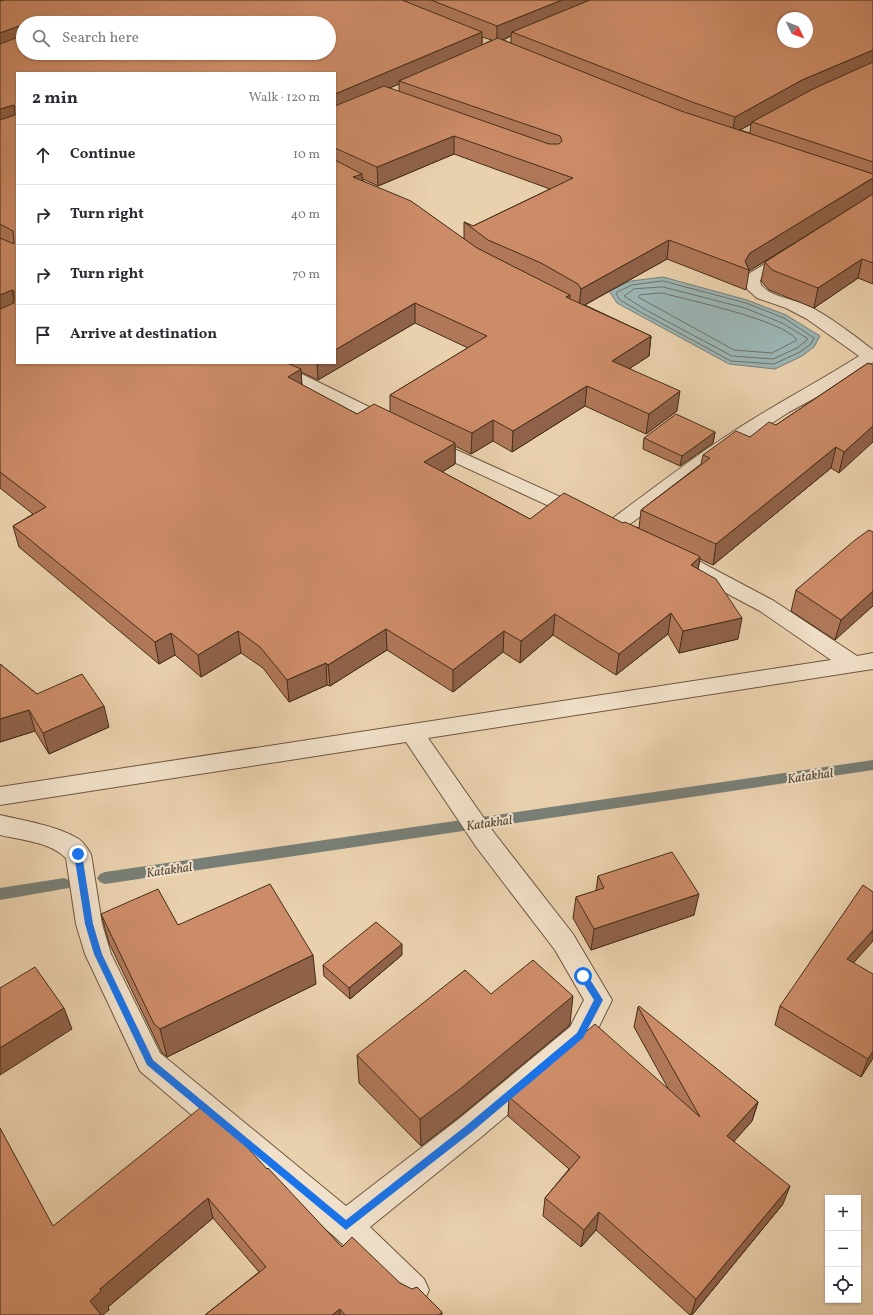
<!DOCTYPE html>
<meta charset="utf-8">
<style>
body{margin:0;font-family:Vollkorn,serif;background:#f2f2f3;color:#2b2b33}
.controls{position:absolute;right:12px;bottom:12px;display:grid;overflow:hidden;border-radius:0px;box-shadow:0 1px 3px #0004}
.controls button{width:36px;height:36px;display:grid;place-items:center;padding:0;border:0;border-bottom:1px solid #e1e1e2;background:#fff;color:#2b2b33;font:20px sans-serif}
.compass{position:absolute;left:777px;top:12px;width:36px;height:36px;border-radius:50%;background:#fff;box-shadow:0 1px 3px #0004;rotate:133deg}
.stop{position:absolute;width:12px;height:12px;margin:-9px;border:3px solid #1a73e8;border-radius:50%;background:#fff}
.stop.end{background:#1a73e8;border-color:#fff;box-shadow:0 1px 4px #0008}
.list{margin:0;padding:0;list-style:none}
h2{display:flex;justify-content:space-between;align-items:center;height:52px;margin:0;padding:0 16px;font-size:17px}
h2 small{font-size:13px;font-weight:400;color:#7c7c81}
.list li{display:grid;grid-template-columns:26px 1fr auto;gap:12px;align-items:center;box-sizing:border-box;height:60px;padding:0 16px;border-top:1px solid #e1e1e2}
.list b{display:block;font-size:15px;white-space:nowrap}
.list em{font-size:13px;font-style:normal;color:#7c7c81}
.icon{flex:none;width:22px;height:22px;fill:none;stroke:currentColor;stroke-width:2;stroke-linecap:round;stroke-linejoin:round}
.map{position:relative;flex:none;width:873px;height:1315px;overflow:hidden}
.search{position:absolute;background:#fff;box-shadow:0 1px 3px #0004;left:16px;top:16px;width:320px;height:44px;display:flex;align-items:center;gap:10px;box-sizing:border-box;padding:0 14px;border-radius:22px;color:#7c7c81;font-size:15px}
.panel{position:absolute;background:#fff;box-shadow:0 1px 3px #0004;left:16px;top:72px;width:320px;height:292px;border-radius:0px}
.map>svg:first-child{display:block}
.water{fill:#9bb5b4;stroke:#787f76}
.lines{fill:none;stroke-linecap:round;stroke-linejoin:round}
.shore{stroke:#707166;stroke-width:1}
.stream{fill:#787f76;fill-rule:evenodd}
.minor-casing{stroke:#6e563e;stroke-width:2}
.minor{fill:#f1e1ca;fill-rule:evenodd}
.wall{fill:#b07859;stroke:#442d19;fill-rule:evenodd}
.shaded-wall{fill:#906249;stroke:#442d19}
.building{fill:#cd8c68;stroke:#442d19;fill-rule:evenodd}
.route{fill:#1a73e8}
.labels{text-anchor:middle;stroke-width:4;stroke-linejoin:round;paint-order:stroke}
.water-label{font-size:13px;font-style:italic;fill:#554838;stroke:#f1e1ca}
</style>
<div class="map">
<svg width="873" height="1315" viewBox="0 0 873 1315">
<rect width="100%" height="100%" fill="#ead1ae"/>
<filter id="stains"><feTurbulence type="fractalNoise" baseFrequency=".005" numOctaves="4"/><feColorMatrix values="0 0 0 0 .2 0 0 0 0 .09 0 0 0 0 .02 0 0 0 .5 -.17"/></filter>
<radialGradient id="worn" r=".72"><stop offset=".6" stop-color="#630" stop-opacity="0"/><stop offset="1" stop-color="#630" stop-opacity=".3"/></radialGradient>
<!-- water -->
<path class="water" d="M663,277L747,300L786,315L820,336L814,347L802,356L775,369L729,364L617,303L609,291L631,281Z"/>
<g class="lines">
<!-- shore -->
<g class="shore">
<path d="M663,281L746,303L784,318L814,338L811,344L800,352L774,364L731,361L644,314L620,300L616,294L617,292L632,285Z"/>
<path d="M663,287L745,308L782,323L807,338V340L797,348L773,359L732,356L646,310L624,296L634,289Z"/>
<path d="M662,293C688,300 783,320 797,340L772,353L734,350L638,297L640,295Z"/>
</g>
<!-- stream -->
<g class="stream">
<path d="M873,760V770L105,884L100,882L97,878L100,874L105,872Z"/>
<path d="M64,878L69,880L72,884L69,888L0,900V888Z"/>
</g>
<!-- minor casing -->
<g class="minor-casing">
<g id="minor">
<path d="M788,251L793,253L796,256L793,259L760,280L761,285C772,298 794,299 809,306C832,318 852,334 873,350V362L835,387L789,412L744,441L619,532L612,534L605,532L602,528L605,524C647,493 688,461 731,433C773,405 817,383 859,356L807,319L786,308L757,298L748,290L743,281L748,274L783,253Z"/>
<path d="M256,363H279L396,420L399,424L396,428L390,429L384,428L259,367Z"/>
<path d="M428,437L587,509L590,513L587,517L580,519L573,517L421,447L419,443L421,439Z"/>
<path d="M671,548L678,550L774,601L857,656L873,653V669L428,738L495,834L573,934L612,1000L590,1045L480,1138L370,1227L424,1279L429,1290L424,1301L413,1306L402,1301L335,1237L140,1071L85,954L76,924L66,858C50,842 21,840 0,835V815C25,821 54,825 77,838C83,841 87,848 91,854L102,924L111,954L160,1053L346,1206L460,1118L570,1027L584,1000L555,950L477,848L406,742L0,805V787L831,660L760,611L664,560L661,555L664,550Z"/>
</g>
</g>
<!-- minor -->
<use href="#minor" class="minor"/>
</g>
<!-- wall -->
<g class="wall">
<path d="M5,0H873V284L858,278L814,308L769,290L761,281L765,262L805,237L749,271L746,290L667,259L585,305L651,336L649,356L630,368L677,411L646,434L585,406L512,452L493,441L471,454L455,446V464L442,472L530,519L623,523L639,528L641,510L701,464L703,455L750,437L776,425L868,363L839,473L831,468L713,565L700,559L698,569L738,639L679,653L668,634L616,675L553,635L520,663L503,652L453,692L387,650L330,686L327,685L289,702L263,668L241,653L201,677L175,655L159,664L19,547L13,526L33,514L0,488V1ZM511,36V43L503,40ZM482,37L492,40L482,45ZM335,73V363H17ZM399,84V92L389,88ZM751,124L750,133L740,130ZM454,154L550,189L473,226L464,222V239L363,181V179L378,186ZM415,323L468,348L390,395V412L357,414L302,385L301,372L318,380Z"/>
<path d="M715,432L713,443L680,466L643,449L644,438Z"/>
<path d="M873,532L835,640L791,611L796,590Z"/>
<path d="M0,664L37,694L109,727L49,754L35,731L0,742Z"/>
<path d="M598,876L694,915L591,950L573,918L576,897L596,891Z"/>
<path d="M101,914L178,925L316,984L167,1057L162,1053L109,943Z"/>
<path d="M402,955L350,999L324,976L323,965Z"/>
<path d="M853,963L873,1058L861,1077L775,1025L780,1006Z"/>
<path d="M491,994L570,1024L569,1026L459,1117L421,1146L359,1083L357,1055Z"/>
<path d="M638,1007L758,1102L752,1121L734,1141L783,1204L692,1315H690L596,1230L581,1247L543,1216L545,1198L569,1169L508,1116L509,1097L669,1090L634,1027Z"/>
<path d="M267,1169L342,1247L400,1283L442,1312V1315H205L259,1272L213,1218L108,1307L109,1310L53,1226Z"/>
</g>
<!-- shaded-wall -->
<g class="shaded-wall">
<path d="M562,0H601L512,32L511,36L497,42V26Z"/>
<path d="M19,26L23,43L0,50V33Z"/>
<path d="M482,32V49L399,81V84L335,111V94Z"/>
<path d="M873,50V66L752,122L751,124L732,134L735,117L802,80Z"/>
<path d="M14,105L17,119L0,128V109Z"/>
<path d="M454,136V154L378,186L377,167Z"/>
<path d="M362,174L363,192L353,177Z"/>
<path d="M871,179H873V197L867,198L749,271V270L745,261L750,253Z"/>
<path d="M669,240L667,259L579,308L581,289Z"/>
<path d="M862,259L858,278L814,308L818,288Z"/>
<path d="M12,290L16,310L0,317V295Z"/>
<path d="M570,295L569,314L566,297Z"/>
<path d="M415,303V323L318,380L317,363H335V350Z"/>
<path d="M651,336L649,356L610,381L612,361Z"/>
<path d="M301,369L302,390L288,377Z"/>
<path d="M587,386L585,406L512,452L513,431Z"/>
<path d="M680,391L677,411L646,434L649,414Z"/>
<path d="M493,420V441L471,454L472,433Z"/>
<path d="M873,426V442L839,473L844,452Z"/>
<path d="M715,432L713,443L680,466L682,456Z"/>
<path d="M455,443V464L424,483V462Z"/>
<path d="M836,447L831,468L713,565L716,544Z"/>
<path d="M700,557L697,578L691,565Z"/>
<path d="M873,591V606L835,640L841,620Z"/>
<path d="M671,613L668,634L616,675L619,654Z"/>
<path d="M555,614L553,635L520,663L521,641Z"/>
<path d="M742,618L738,639L679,653L683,631Z"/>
<path d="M386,629L387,650L330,686L328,665Z"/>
<path d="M238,631L241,653L201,677L198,655Z"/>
<path d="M504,631L503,652L453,692V670Z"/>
<path d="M171,633L175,655L159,664L155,642Z"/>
<path d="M326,663L327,685L289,702L287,680Z"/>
<path d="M104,706L109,727L49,754L43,733Z"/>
<path d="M29,710L35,731L0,742V719Z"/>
<path d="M699,894L694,915L591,950L594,929Z"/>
<path d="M873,930V941L840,978L847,959Z"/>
<path d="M402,944V955L350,999L349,988Z"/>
<path d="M313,955L316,984L167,1057L160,1029Z"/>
<path d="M573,996L570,1024L569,1026L459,1117L421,1146L420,1119Z"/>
<path d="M64,1008L72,1029L0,1075V1048Z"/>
<path d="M873,1051V1058L861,1077L868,1059Z"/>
<path d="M758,1102L752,1121L722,1155L727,1136Z"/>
<path d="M790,1186L783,1204L692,1315H691L696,1299Z"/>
<path d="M208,1198L213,1218L108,1307L109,1310L103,1315H96L90,1301L100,1289Z"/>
<path d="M599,1212L596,1230L581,1247L584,1230Z"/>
<path d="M340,1309V1315H332Z"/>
</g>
<!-- building -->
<g class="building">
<path d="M5,0H402L482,32L335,94V73H17V363H287L301,369L288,377L357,414L374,404L455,443L424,462L530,519L564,493L623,523L625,522L699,556L700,557L691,565L716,579L742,618L683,631L671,613L619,654L555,614L521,641L504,631L453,670L386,629L328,665L326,663L287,680L260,647L238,631L198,655L171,633L155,642L13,526L46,507L0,472V309L14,303V291L12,290L0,295V238L14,244L13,231L0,224V120L15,115L14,105L0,109V44L21,36V27L19,26L0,33V1ZM23,23H329V53H23Z"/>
<path d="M431,0H562L497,26Z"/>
<path d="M590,0H873V50L802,80L735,117L692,102L512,32ZM783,18H807V42H783Z"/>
<path d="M498,38L681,111L873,174V179H871L750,253L745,261L749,270L669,240L581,289L578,284L541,263L488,240L464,222L473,226L573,178L454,136L377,167L335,148V106L384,86L549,144H559L562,141L560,136L399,81Z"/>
<path d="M873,62V162L752,122L813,89Z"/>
<path d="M335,160L362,174L353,177L411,201L477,248L570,295L566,297L651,336L612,361L680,391L649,414L587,386L513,431L493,420L472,433L390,395L487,336L415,303L335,350Z"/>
<path d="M873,194V263L862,259L818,288L772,270L765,262Z"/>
<path d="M868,363L873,365V426L844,452L836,447L716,544L641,510L710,458L703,455L736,431L750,437L769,422L776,425Z"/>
<path d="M676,414L715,432L682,456L644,438Z"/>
<path d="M869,530L873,532V591L841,620L796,590L855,540Z"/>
<path d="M0,664L37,694L82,674L104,706L43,733L29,710L0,719Z"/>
<path d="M672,852L699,894L594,929L576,897L604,888L598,876Z"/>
<path d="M270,884L313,955L160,1029L154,1024L101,914L158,889L178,925Z"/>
<path d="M863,885L873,892V930L847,959L873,974V1051L868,1059L780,1006Z"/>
<path d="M376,922L402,944L349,988L323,965Z"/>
<path d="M533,960L573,996L572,997L460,1089L420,1119L357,1055L465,970L491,994Z"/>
<path d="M35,967L64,1008L0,1048V988Z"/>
<path d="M639,1006L758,1102L727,1136L790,1186L696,1299L599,1212L584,1230L545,1198L580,1157L509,1097L595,1024L700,1117L638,1007Z"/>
<path d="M200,1108L246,1146L267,1169L268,1168L342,1247L352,1237L400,1283L412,1289L417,1287L442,1312L439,1315H345L340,1309L332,1315H205L266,1267L208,1198L100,1289L101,1291L90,1301L101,1315H0V1128L53,1226Z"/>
</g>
<!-- route -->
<path class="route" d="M75,852H80L82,854L93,924L102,954L153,1060L346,1220L467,1125L577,1033L594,1000L580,978V973H586L603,1000L583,1038L473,1131L346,1230L147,1065L94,954L85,924L74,854Z"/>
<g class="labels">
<!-- water labels -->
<g class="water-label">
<text transform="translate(810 775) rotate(-8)" y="5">Katakhal</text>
<text transform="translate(489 822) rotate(-8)" y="5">Katakhal</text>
<text transform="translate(169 869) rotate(-8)" y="5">Katakhal</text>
</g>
</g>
<rect width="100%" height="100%" filter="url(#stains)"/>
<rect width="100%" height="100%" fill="url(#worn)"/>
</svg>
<div class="controls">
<button>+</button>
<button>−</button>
<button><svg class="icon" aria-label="locate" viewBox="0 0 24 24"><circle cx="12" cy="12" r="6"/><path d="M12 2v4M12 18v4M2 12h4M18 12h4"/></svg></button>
</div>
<svg class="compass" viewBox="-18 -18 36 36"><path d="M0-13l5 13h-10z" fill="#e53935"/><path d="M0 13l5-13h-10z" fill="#7c7c81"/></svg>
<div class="stop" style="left:583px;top:976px"></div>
<div class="stop end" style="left:78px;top:854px"></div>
<div class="search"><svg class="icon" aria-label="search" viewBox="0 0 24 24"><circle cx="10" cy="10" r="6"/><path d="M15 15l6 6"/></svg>Search here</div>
<section class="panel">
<h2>2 min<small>Walk · 120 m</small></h2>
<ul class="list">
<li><svg class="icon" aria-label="ahead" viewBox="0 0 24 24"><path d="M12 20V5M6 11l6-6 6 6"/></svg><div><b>Continue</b></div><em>10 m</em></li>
<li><svg class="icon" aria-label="right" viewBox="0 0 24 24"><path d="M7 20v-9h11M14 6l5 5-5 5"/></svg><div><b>Turn right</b></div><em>40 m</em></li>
<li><svg class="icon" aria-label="right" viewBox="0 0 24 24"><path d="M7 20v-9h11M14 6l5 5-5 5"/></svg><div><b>Turn right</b></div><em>70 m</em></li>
<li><svg class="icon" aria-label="arrive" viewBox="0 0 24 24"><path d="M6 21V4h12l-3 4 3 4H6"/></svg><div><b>Arrive at destination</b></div></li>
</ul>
</section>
</div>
